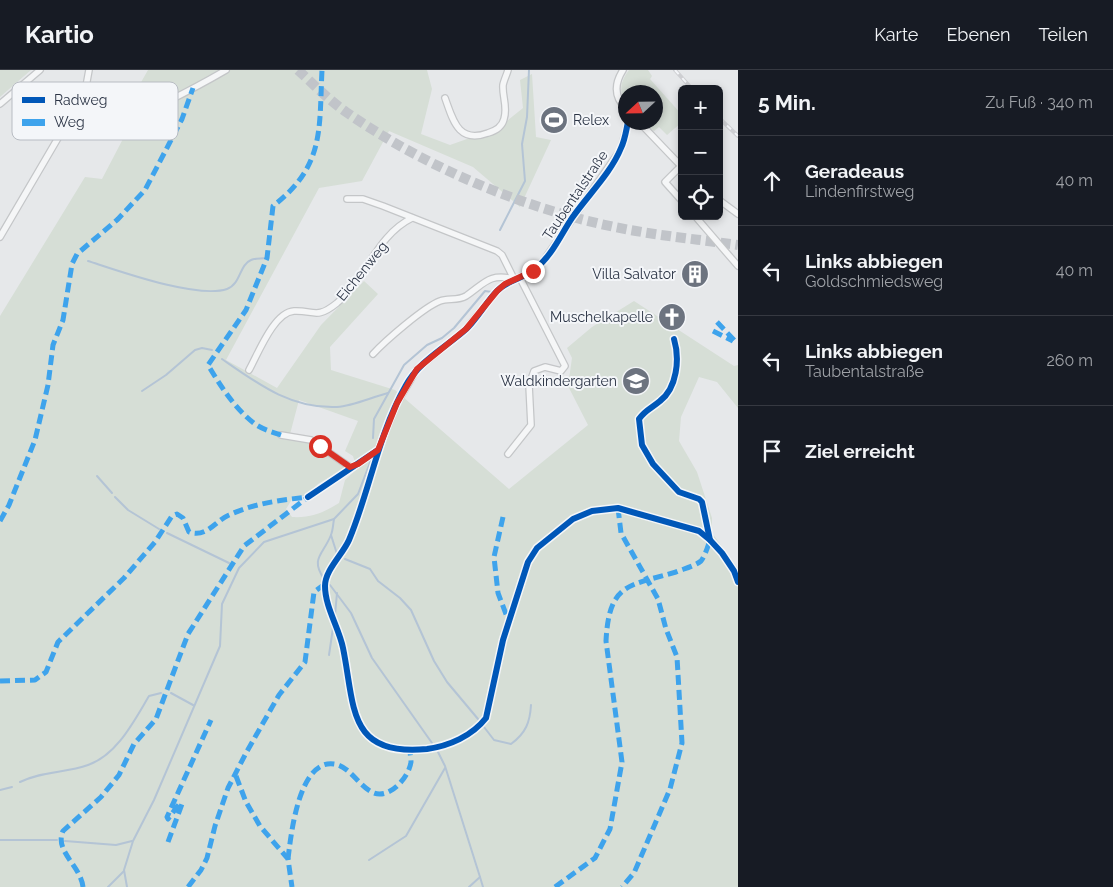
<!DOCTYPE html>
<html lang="de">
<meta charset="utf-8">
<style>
body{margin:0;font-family:Raleway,sans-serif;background:#20242c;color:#f1f3f6}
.controls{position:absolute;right:15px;top:15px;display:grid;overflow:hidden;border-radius:8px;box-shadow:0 2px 8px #0003}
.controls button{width:45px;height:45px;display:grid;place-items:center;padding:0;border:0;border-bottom:1px solid #363941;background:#171b24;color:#f1f3f6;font:25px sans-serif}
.compass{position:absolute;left:618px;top:15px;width:45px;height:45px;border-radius:50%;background:#171b24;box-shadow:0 2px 8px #0003;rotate:248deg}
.stop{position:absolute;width:15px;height:15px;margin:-11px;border:4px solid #d93025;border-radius:50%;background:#fff}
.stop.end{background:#d93025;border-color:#fff;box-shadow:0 1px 5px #0008}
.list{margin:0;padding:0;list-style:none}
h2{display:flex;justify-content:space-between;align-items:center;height:65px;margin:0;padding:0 20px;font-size:21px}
h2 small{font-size:16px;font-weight:400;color:#9ea1a6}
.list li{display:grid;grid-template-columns:32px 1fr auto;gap:15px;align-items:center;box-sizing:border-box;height:90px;padding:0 20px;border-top:1px solid #363941}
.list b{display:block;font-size:19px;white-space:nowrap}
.list p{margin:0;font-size:16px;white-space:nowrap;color:#9ea1a6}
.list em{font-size:16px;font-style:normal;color:#9ea1a6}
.icon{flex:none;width:28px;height:28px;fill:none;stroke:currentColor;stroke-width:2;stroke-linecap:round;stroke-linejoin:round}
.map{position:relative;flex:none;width:738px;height:817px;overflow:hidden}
header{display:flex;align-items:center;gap:30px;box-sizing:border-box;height:70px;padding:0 25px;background:#171b24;border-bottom:1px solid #363941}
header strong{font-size:24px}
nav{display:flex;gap:28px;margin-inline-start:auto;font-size:18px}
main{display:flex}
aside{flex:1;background:#171b24}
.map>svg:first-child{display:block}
.green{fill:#d6ded6;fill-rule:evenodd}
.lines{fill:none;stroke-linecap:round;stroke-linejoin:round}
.stream{stroke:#b4c4d5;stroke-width:2}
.trunk-tunnel{stroke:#c1c4c9;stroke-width:10;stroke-dasharray:10 5;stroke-linecap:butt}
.minor-casing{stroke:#c4c6c8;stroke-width:8}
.minor{stroke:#f5f6f7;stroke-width:5.5}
.rail-casing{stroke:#cecfd2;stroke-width:4}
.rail{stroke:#f4f6f9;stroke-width:2;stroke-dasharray:5.5;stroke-linecap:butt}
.quiet{stroke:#3ea3ec;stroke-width:5;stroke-dasharray:10 5;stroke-linecap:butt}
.cycleway-casing{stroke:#f4f6f9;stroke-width:9}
.cycleway{stroke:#0057b8;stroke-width:6}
.route{stroke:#d93025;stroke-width:6}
.labels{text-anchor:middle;stroke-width:4;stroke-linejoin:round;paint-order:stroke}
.poi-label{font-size:14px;fill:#2b3445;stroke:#f4f6f9;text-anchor:end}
.street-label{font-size:14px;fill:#2b3445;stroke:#f4f6f9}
.key{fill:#f4f6f9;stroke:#b8bcc3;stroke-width:1}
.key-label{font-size:14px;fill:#2b3445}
</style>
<header>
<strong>Kartio</strong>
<nav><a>Karte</a><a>Ebenen</a><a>Teilen</a></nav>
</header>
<main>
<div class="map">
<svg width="738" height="817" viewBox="0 0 738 817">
<rect width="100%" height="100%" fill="#e6e8ea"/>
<!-- green -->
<g class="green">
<path d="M0,0H31L0,27Z"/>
<path d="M148,0H427L432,19L421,64L450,75L498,58L523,38L520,10L532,4L536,67L551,70L520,137L473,97L389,61L362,111L319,118L226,290L277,318L321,255L364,211L378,224L330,277L331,300L395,320L509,419L588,355L568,316L572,288L567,278L592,257L634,231L734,296L738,295V338L717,312L699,307L681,347L679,371L697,402L712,448V463L738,498V817H0V246L85,107L102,109L125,65L115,58ZM299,330L358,351L345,381L353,386L357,399L345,410L339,433C323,443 311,448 292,447L286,439L294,426H306L318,414L348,396L310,371L289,368Z"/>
<path d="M629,0H648L652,6L650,9L682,45V52L667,65L659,57L654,61L645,53L656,52V22H626L625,33C619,20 620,12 629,0Z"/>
</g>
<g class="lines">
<!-- stream -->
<g class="stream">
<path d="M500,160L525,111L522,74L527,47L529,0"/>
<path d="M88,191C119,201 197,229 227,219C241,214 239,195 251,190C255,188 262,189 266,188"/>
<path d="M222,289C258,314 291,339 337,337C353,336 372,327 388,323"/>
<path d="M142,321L166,305L195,280L202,278L212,280"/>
<path d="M373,368L374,349L404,295L427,275L442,268L454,258L485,221L492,222"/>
<path d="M97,406L112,423"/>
<path d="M115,427L128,440L159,459"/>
<path d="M167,463L229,493"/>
<path d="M331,465L337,484"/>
<path d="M345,489L370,499L378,511L400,528L411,540L434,591L447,612L478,649"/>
<path d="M324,509C310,488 323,485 331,465C333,460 333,455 334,449"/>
<path d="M330,515L351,543L372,588L432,673"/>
<path d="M335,545L337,523"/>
<path d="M329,585L334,551"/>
<path d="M171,623L193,635"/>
<path d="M484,657L494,670L511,674C526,663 530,652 531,635"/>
<path d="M438,682L445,696L480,807L469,817"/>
<path d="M20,712C42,701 66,703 88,695C117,685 134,651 149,626L161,623"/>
<path d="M0,720L12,717"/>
<path d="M0,770H57"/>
<path d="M65,771L116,775L132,771"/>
<path d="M369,790L406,766L445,698"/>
<path d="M480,807L483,817"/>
<path d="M108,817L124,801"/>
<path d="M127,817L124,800L133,771L154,730L220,576L222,534L239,498L264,472L334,449L358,424L371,390"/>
</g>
<!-- trunk-tunnel -->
<path class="trunk-tunnel" d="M298,0C313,14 329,30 346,42C429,100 536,144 636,161C670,167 704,170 738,175"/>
<!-- minor casing -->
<g class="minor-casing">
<g id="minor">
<path d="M623,0C614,14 614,27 626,39"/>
<path d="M85,22C90,34 98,48 112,52C126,56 209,10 226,0"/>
<path d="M445,28C453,50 458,74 488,63C495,61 502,57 504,49C508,37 502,26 503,15C504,10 507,4 508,0"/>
<path d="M0,34L40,0"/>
<path d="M639,52L682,97"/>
<path d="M681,96L665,112L682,131"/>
<path d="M347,129H363L383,136L497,181L502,185L514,209"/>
<path d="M719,130L738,144"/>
<path d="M695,146L738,196"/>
<path d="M0,167L85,22L89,0"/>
<path d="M373,284C385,271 424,237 440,231C448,228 458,231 466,226C485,213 489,203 514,209"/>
<path d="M249,300C258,284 274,242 294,241C314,240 316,250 337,233C366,208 377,165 412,148"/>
<path d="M281,365L311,370L350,397"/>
<path d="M508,384L531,355L529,315L534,301L545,297L561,301L565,296L520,208"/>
<path d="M308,427L378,380L397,333L417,299L466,259L497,221L505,214L533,201L544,190L621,79L628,52"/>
</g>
</g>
<!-- minor -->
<use href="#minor" class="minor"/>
<!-- rail casing -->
<g class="rail-casing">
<g id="rail">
<path d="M675,0L692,19"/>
<path d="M719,48L738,66"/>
</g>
</g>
<!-- rail -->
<use href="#rail" class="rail"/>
<!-- quiet -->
<g class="quiet">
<path d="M717,252L735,271"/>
<path d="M713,261L733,271"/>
<path d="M281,365C272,362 262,359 255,354C235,339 220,315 208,295L246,240L267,188L273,136C325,96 319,59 322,0"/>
<path d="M618,438L621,463L658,529L666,559L677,587L682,673L670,719L634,803L622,817"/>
<path d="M503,447L494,487L498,523L509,552"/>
<path d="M0,451L9,435L35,370L48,315L53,275L63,250L72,194L77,184L118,149L145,120L182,49L193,18"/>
<path d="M0,611L35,610L46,602L58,572L124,508L155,472L172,446L177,444L183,448L189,462C207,468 215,451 229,445C255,433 281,430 308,427"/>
<path d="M236,706L246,732L260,756L288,789L292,817"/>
<path d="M168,772L182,734L180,733L168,749L167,747L211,650"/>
<path d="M288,789C291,764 299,689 334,694C350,696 359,717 374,723C390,729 409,707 411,692C411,688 410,684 410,680"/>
<path d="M83,817C81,796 54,781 63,761L101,727L119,705L134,674L156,649L188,564L244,476L308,427"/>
<path d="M188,817L201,800L207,788L215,756L228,718L246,683L279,625L305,592L314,522L325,514"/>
<path d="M555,817L595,788L610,759L622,692L606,571C609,513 628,516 676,502C683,499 695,496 701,491C705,486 708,476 710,470"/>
</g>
<!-- cycleway casing -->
<g class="cycleway-casing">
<g id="cycleway">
<path d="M628,52C626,61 625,70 621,78C611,103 588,125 572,148C560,166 552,186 534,200C522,209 507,210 497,221C485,233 477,250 464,261C443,279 418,292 405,317C378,365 370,420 349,470C343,484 325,500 325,516C325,537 339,558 343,578C355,636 347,687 427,679C449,676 472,666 486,648L503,570L528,492L537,478L573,449L592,441L618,438L699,461L710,470L722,483L734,501L738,512"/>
<path d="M674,269C680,289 677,318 660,331C652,338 645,340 639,349L642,375L653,394L679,422L699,429L702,432L710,470"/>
<path d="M308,427L378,380"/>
</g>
</g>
<!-- cycleway -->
<use href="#cycleway" class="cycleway"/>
</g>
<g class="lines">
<!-- route -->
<path class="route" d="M320,376L350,397L358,394L378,380L397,333L417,299L466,259L497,221L505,214L533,201"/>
</g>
<!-- icons -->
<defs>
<g id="stadium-disc" transform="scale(1.4375)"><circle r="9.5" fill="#6c737f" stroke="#f4f6f9"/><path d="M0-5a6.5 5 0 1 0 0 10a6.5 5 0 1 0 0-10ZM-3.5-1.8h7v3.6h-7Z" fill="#fff"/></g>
<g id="building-disc" transform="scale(1.4375)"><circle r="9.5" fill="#6c737f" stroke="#f4f6f9"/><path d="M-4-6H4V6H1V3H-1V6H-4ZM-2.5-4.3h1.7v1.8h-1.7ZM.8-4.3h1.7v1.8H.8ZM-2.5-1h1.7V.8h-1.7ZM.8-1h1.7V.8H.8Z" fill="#fff"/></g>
<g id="church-disc" transform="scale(1.4375)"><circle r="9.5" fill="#6c737f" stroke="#f4f6f9"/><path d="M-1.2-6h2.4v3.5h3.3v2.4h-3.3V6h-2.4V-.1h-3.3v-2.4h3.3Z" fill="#fff"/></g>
<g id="school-disc" transform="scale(1.4375)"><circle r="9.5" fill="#6c737f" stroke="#f4f6f9"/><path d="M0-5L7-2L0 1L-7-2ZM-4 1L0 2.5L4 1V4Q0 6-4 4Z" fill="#fff"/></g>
</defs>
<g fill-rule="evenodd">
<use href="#stadium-disc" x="554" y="50"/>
<use href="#building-disc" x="695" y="204"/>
<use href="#church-disc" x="672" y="247"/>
<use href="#school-disc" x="636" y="311"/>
</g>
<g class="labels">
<!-- poi labels -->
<g class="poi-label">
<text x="573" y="55" text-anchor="start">Relex</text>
<text x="676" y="209">Villa Salvator</text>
<text x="653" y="252">Muschelkapelle</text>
<text x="617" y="316">Waldkindergarten</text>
</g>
<!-- street labels -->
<g class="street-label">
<text transform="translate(575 125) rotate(-56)" y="5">Taubentalstraße</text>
<text transform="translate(362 201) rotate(-51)" y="5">Eichenweg</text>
</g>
</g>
<!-- legend -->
<rect x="12" y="12" width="166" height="58" rx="8" class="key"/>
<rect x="22" y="27" width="23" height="6" fill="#0057b8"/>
<rect x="22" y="49" width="23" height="7" fill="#3ea3ec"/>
<g class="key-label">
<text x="54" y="35">Radweg</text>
<text x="54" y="57">Weg</text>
</g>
</svg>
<div class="controls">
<button>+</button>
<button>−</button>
<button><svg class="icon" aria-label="locate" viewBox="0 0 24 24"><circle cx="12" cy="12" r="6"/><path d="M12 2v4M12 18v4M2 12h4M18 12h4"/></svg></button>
</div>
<svg class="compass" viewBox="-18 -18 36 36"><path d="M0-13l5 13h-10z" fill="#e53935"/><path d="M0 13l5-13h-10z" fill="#9ea1a6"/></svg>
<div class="stop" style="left:320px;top:376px"></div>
<div class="stop end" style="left:533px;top:201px"></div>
</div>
<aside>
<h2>5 Min.<small>Zu Fuß · 340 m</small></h2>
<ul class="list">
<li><svg class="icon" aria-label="ahead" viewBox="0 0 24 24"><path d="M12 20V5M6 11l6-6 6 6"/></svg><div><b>Geradeaus</b><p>Lindenfirstweg</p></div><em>40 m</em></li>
<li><svg class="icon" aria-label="left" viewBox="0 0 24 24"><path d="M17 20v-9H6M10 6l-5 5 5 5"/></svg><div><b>Links abbiegen</b><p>Goldschmiedsweg</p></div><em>40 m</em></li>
<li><svg class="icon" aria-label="left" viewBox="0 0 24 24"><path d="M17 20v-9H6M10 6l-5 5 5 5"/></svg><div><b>Links abbiegen</b><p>Taubentalstraße</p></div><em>260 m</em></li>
<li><svg class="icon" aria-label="arrive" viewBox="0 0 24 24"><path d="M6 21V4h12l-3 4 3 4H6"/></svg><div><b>Ziel erreicht</b></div></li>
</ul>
</aside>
</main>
